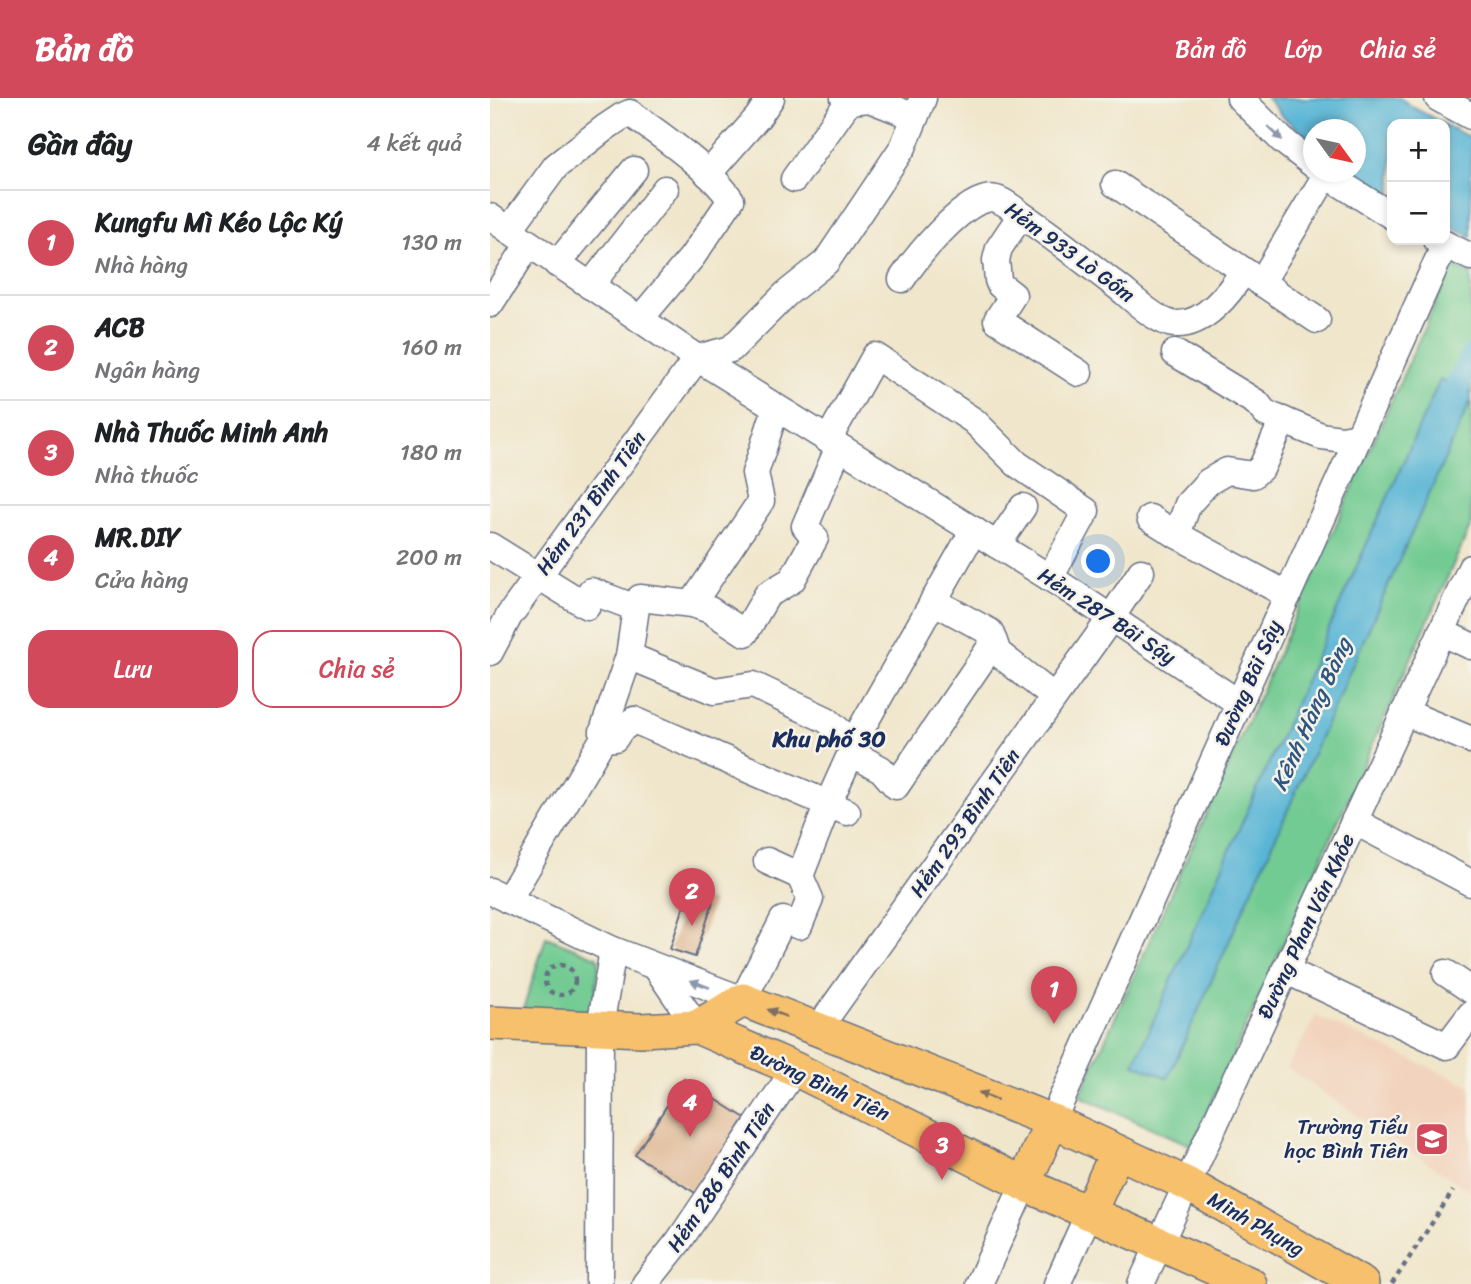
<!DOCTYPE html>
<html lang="vi">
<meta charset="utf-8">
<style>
body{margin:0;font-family:Sriracha,sans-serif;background:#f6f6f6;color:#202124}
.controls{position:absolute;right:21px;top:21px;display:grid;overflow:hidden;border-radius:14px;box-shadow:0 4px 10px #0003}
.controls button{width:63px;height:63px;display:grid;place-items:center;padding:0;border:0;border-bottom:2px solid #e0e0e0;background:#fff;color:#202124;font:35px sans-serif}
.compass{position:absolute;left:813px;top:21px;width:63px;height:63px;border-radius:50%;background:#fff;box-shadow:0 4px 10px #0003;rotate:123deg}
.you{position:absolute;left:609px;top:464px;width:24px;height:24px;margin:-18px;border:5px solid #fff;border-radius:50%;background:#1a73e8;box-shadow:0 0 0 10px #1a73e833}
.badge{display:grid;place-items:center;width:46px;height:46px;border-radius:50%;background:#d1495b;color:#fff;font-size:23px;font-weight:700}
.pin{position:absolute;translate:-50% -58px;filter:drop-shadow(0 2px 4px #0008)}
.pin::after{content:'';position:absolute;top:37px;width:24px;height:21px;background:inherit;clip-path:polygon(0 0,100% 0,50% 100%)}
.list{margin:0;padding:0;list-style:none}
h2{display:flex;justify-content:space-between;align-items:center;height:91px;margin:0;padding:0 28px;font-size:30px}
h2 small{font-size:23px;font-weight:400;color:#757577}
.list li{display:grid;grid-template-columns:46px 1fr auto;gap:21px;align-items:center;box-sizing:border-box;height:105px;padding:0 28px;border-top:2px solid #e0e0e0}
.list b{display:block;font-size:26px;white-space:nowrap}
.list p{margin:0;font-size:23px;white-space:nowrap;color:#757577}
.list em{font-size:23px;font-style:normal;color:#757577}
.actions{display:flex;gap:14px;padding:21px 28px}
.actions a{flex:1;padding:16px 0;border:2px solid #d1495b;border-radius:21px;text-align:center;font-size:24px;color:#d1495b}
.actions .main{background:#d1495b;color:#fff}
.map{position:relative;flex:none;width:981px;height:1186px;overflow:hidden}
header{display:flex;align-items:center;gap:42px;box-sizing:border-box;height:98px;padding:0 35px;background:#d1495b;color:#fff}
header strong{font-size:33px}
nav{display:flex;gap:38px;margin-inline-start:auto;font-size:24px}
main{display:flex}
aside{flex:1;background:#fff}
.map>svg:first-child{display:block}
.built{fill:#f2d4be}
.green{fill:#72cb92;stroke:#467d78;stroke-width:2}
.water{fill:#58b5d6;stroke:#3a729a;stroke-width:2}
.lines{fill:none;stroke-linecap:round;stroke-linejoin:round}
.canal{stroke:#58b5d6;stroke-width:24}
.building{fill:#d9a87f}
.minor-casing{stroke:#666f84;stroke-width:29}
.major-casing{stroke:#666f84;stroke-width:36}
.path{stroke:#666f84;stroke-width:4.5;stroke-dasharray:5 5;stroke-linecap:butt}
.minor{stroke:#fff;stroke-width:26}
.major{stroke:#f7c06c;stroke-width:33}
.oneway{fill:#8d97ae}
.oneway2{fill:#7e7064}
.labels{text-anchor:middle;stroke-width:5;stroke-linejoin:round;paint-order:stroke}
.street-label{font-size:21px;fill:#1b2f5e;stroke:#f7f3e8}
.poi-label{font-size:21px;fill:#1b2f5e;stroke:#f7f3e8;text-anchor:end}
.water-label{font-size:23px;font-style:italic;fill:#2d5782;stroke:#f7f3e8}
.neighbourhood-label{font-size:23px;font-weight:bold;fill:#1b2f5e;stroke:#f7f3e8}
</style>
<header>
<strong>Bản đồ</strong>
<nav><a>Bản đồ</a><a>Lớp</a><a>Chia sẻ</a></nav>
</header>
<main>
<aside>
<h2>Gần đây<small>4 kết quả</small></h2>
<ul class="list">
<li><span class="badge">1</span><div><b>Kungfu Mì Kéo Lộc Ký</b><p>Nhà hàng</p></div><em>130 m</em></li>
<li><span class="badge">2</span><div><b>ACB</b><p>Ngân hàng</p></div><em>160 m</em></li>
<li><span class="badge">3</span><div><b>Nhà Thuốc Minh Anh</b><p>Nhà thuốc</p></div><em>180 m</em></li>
<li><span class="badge">4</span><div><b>MR.DIY</b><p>Cửa hàng</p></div><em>200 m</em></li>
</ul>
<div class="actions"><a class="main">Lưu</a><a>Chia sẻ</a></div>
</aside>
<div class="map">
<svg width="981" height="1186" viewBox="0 0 981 1186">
<rect width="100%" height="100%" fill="#f7f3e8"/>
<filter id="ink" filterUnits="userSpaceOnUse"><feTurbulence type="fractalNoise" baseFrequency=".0143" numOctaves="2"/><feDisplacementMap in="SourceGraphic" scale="14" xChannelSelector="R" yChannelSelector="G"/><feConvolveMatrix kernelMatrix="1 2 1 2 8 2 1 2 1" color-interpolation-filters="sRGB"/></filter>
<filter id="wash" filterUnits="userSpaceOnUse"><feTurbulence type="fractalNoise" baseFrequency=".00686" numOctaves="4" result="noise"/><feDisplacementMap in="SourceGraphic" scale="28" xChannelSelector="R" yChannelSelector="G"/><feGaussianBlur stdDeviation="1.57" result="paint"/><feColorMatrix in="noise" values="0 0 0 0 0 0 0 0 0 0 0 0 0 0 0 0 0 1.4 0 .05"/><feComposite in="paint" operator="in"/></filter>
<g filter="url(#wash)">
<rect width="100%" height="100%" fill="#f0e6cb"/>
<!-- built -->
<path class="built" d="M826,918L981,988V1094L797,970Z"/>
<!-- green -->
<g class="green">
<path d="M962,168L981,176V427L702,1048L590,998Z"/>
<path d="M56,839L107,859L109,865L104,909L94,916L33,912Z"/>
</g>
<!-- water -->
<g class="water">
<path d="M777,0H910L924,10L954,26H902V97L864,74H866V32H824L823,43L792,18Z"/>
<path d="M955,27L981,40V139L955,126Z"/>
<path d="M950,282L981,295V302L678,980L644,966Z"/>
</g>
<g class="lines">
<!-- canal -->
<path class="canal" d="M954,317L981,259"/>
</g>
<g id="blocks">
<!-- building -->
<g class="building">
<path d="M198,796L223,804L205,859L180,851Z"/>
<path d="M194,981L255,1020L207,1096L145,1057Z"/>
</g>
</g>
</g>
<g filter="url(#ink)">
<use href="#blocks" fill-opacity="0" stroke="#666f84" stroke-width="2"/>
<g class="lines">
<!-- minor casing -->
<g class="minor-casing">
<g id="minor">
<path d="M354,0L359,3L379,1L425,19"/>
<path d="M750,0L792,42L824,67"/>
<path d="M948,0L981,18"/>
<path d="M832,74L902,118"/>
<path d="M218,76L268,19L281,0"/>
<path d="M304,81L359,3"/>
<path d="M625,86L827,222"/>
<path d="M531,117L509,150L506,162L508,182L510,187L523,197L507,222L589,275"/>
<path d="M0,119L207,260L573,488L749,605"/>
<path d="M19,132L66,68L116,29L131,19L140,15C172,38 219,70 241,102L202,159L150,221"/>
<path d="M946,142L981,159"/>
<path d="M67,166L144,72"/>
<path d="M412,181C427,158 469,107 496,101C509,97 523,111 533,118C567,141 599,167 632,192C644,202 670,226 685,226C714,228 740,195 753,173"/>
<path d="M771,185L836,77"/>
<path d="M100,188L175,91"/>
<path d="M0,206L39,146"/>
<path d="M685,255L767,305L775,315L831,338L852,341L869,338"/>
<path d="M338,342L385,258L484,323L527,366L596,413L560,480"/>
<path d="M660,420L687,437L798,497"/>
<path d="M687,437L698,406L718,384L737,373L763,377L772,369L793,322"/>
<path d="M507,447L533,409"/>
<path d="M0,448L97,508L101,493L146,510"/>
<path d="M443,503L500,534L508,555L564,599"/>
<path d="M202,506L220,512L255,535L277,497L302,482L325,440L315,428L349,349"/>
<path d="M951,534L981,548"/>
<path d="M0,554L19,518L207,260L241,251L296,196L336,164L413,49L433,0"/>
<path d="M914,614L981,642"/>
<path d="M113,641L125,640L130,632L144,622L357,714"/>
<path d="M363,645L484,432"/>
<path d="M361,655L391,671L406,688L504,544"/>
<path d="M864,723L981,785"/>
<path d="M277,763L310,778"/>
<path d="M0,793L123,852L253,902L293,822L309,828L320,801L310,778L338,706L361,655L363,645L337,622L263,587L224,593L139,558"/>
<path d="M18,802L113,641V633L139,558L146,510L150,500L202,506L271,403L265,375L286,310"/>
<path d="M166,869L207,929"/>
<path d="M795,872L957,948L981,916"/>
<path d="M956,875L981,892"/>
<path d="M328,931L621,520L651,474"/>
<path d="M562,1023L955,146"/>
<path d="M109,1186L110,929L123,852"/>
<path d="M155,1186L189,1143L305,971"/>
<path d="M489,1186L534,1086"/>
<path d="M567,1186L599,1115"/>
<path d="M651,1186L981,470"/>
</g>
</g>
<!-- major casing -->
<g class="major-casing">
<g id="major">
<path d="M0,925L151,932L207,929L253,902L562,1023L697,1086L872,1186"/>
<path d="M207,929L305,971L534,1086L760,1186"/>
<path d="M534,1086L562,1023"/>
<path d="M599,1115L627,1054"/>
</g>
</g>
<!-- path -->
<g class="path">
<circle cx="70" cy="882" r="15"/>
<path d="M902,1186L963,1093"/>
</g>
<!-- minor -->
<use href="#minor" class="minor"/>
<!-- major -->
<use href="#major" class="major"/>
</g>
<!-- one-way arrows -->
<defs><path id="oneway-solid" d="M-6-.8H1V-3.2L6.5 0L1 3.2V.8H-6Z" transform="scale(1.75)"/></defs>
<g class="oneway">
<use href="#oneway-solid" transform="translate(785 35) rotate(44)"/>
<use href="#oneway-solid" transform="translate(210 886) rotate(-159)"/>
</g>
<g class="oneway2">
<use href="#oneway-solid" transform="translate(287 915) rotate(-159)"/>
<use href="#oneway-solid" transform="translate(498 998) rotate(-158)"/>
</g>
</g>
<!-- icons -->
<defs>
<g id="school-square" transform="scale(1.75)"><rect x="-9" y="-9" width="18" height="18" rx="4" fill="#d1495b" stroke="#f7f3e8"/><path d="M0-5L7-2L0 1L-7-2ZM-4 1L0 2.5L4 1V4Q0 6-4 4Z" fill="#fff"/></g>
</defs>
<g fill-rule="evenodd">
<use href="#school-square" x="942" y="1041"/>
</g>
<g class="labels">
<!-- street labels -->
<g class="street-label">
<text transform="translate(580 154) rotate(36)" y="7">Hẻm 933 Lò Gốm</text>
<text transform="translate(101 405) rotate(-54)" y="7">Hẻm 231 Bình Tiên</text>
<text transform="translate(617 518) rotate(33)" y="7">Hẻm 287 Bãi Sậy</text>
<text transform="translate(758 585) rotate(-66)" y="7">Đường Bãi Sậy</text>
<text transform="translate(475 725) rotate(-55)" y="7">Hẻm 293 Bình Tiên</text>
<text transform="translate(816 828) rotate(-65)" y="7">Đường Phan Văn Khỏe</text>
<text transform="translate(330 985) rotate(25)" y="7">Đường Bình Tiên</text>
<text transform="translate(231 1079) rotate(-56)" y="7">Hẻm 286 Bình Tiên</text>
<text transform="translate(766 1126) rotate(30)" y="7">Minh Phụng</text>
</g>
<!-- poi labels -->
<g class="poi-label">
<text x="918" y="1036">Trường Tiểu<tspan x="918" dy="24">học Bình Tiên</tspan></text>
</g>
<!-- water labels -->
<g class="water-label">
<text transform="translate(821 616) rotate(-66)" y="8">Kênh Hàng Bàng</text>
</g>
<!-- neighbourhood labels -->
<g class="neighbourhood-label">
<text x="339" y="649">Khu phố 30</text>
</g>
</g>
</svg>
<div class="controls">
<button>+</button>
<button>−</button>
</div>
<svg class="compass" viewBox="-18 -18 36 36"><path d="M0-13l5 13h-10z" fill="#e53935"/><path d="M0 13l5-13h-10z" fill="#757577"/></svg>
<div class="you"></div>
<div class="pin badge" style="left:564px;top:926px">1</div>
<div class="pin badge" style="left:202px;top:828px">2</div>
<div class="pin badge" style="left:452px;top:1082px">3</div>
<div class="pin badge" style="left:200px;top:1039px">4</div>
</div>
</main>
